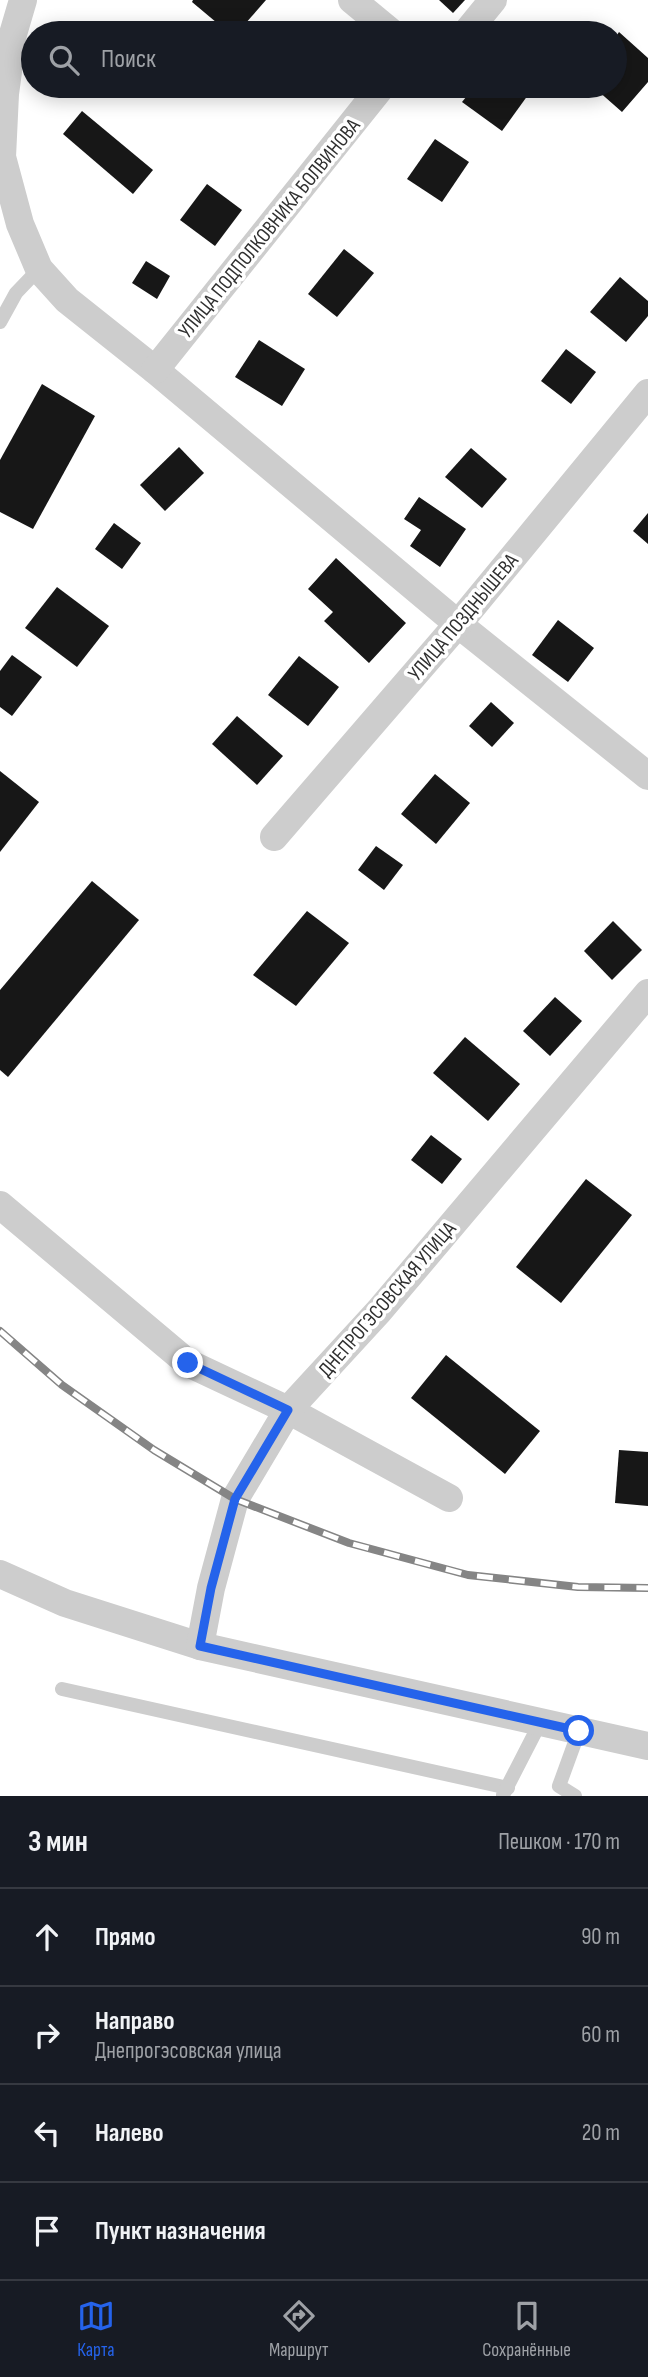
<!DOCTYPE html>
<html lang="ru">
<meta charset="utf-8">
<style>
body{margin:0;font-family:"Sofia Sans Condensed",sans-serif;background:#20242c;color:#f1f3f6}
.stop{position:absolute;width:21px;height:21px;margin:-16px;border:5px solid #2563eb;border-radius:50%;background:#fff}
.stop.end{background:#2563eb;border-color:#fff;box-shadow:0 2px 7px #0008}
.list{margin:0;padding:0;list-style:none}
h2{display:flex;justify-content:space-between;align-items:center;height:91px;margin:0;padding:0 28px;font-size:30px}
h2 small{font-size:23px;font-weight:400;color:#9ea1a6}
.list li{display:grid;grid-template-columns:46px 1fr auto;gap:21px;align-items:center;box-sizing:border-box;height:98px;padding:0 28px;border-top:2px solid #363941}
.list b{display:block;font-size:26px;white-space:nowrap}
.list p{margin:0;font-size:23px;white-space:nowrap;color:#9ea1a6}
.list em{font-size:23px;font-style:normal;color:#9ea1a6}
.icon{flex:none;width:38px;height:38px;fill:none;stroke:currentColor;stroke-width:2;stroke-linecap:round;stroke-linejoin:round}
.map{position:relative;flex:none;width:648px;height:1796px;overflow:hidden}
.search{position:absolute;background:#171b24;box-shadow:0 4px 18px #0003;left:21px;right:21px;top:21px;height:77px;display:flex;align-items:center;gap:18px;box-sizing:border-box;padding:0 24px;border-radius:38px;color:#9ea1a6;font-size:26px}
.sheet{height:483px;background:#171b24}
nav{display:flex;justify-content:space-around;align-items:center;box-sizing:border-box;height:98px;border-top:2px solid #363941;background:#171b24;font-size:19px;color:#9ea1a6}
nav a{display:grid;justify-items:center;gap:4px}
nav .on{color:#2563eb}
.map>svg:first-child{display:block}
.building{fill:#171717}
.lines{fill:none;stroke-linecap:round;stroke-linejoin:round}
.service{stroke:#cdcdcd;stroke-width:14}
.minor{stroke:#cdcdcd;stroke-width:28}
.rail-casing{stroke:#858585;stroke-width:8}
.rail{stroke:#fff;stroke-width:5;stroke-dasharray:16;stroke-linecap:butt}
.route{stroke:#2563eb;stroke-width:9}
.labels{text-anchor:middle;stroke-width:7;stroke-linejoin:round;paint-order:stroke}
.street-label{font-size:21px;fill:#303030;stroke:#fff}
</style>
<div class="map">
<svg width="648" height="1796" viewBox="0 0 648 1796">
<rect width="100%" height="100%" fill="#fff"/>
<!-- building -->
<g class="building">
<path d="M193,0H266L237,33H229L192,2Z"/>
<path d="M439,0H465L453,13Z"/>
<path d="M619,32L648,58V82L622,112L597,90L601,86H615V38Z"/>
<path d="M311,86H327L320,94Z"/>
<path d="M475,86H516L528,95L502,131L462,102Z"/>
<path d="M82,111L153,170L133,194L63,134Z"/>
<path d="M435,139L469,162L442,202L407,179Z"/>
<path d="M207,184L242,210L215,246L180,220Z"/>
<path d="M344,249L374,273L337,317L308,294Z"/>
<path d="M146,261L170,276L157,299L132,283Z"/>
<path d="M620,277L648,301V316L626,342L590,312Z"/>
<path d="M259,340L305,369L282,406L235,377Z"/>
<path d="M566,349L596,372L571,404L541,381Z"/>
<path d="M42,384L95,416L33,529L0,512V460Z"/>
<path d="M179,447L204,473L165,511L140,485Z"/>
<path d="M471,448L507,479L482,508L445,477Z"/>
<path d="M419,497L466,529L440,567L410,546L421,530L404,519Z"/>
<path d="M648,513V544L633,531Z"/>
<path d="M114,523L141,543L122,569L95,549Z"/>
<path d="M336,558L406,623L369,663L324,621L333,612L308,589Z"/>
<path d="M57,587L109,626L77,667L25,628Z"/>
<path d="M558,620L594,648L568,682L532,655Z"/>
<path d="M12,655L42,677L12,716L0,707V671Z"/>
<path d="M299,656L339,687L308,726L268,695Z"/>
<path d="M491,702L514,723L492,747L469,726Z"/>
<path d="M237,716L283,756L257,785L212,744Z"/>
<path d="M0,771L39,802L0,852Z"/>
<path d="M435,774L470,803L436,844L401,814Z"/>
<path d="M376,846L403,865L384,890L358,870Z"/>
<path d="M92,881L139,920L8,1077L0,1070V990Z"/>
<path d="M307,911L349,943L296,1006L253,975Z"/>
<path d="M613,921L642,950L612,980L584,951Z"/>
<path d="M555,997L582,1021L550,1056L523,1031Z"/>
<path d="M465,1037L520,1084L488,1121L433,1073Z"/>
<path d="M431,1135L462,1159L442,1184L411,1160Z"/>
<path d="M586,1179L632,1215L561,1303L516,1267Z"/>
<path d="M446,1355L540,1431L505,1474L411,1398Z"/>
<path d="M619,1450L648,1452V1506L615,1503Z"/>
</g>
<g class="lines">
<!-- service -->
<g class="service">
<path d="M0,322L16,293L39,269"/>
<path d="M62,1689L508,1788"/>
<path d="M503,1795L540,1723"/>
<path d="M575,1796L559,1786L579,1731"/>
</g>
<!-- minor -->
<g class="minor">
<path d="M23,0L13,34L5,94L2,157L20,224L39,269L67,300L155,370L458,624L648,776"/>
<path d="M352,0L392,33"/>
<path d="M466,33L493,0"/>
<path d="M155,370L382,86"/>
<path d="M274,837L458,624L648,393"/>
<path d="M0,1205L188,1363L288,1410L449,1498"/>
<path d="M0,1574L65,1603L200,1646L648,1746"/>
<path d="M200,1646L211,1588L235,1499L288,1410L379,1311L648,993"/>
</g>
<!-- rail casing -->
<g class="rail-casing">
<path id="rail" d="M0,1331L62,1385L154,1450L235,1499L349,1543L468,1575L578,1587L648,1588"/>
</g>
<!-- rail -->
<use href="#rail" class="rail"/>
</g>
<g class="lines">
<!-- route -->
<path class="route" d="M188,1363L288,1410L235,1499L211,1588L200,1646L579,1731"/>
</g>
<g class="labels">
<!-- street labels -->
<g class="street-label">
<text transform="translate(269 228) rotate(-51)" y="7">УЛИЦА ПОДПОЛКОВНИКА БОЛВИНОВА</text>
<text transform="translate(463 617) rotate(-50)" y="7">УЛИЦА ПОЗДНЫШЕВА</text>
<text transform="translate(387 1299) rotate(-49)" y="7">ДНЕПРОГЭСОВСКАЯ УЛИЦА</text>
</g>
</g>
</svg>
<div class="stop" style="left:579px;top:1731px"></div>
<div class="stop end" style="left:188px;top:1363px"></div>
<div class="search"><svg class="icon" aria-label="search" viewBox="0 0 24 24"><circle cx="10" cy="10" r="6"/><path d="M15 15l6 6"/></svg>Поиск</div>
</div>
<section class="sheet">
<h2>3 мин<small>Пешком · 170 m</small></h2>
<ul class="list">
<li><svg class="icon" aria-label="ahead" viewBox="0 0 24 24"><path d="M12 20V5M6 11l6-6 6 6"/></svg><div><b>Прямо</b></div><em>90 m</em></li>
<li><svg class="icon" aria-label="right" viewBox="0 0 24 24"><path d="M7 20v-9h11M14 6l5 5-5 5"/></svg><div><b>Направо</b><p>Днепрогэсовская улица</p></div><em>60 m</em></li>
<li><svg class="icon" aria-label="left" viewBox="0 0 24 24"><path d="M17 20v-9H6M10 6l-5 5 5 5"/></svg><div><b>Налево</b></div><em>20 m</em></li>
<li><svg class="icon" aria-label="arrive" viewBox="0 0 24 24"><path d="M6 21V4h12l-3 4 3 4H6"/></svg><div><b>Пункт назначения</b></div></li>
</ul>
</section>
<nav>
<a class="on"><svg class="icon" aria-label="map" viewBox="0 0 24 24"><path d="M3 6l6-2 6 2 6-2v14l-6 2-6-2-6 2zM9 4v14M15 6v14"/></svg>Карта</a>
<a><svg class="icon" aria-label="directions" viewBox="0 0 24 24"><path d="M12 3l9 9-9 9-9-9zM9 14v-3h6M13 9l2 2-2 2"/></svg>Маршрут</a>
<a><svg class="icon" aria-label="saved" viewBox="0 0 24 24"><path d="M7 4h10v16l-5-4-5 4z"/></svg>Сохранённые</a>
</nav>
